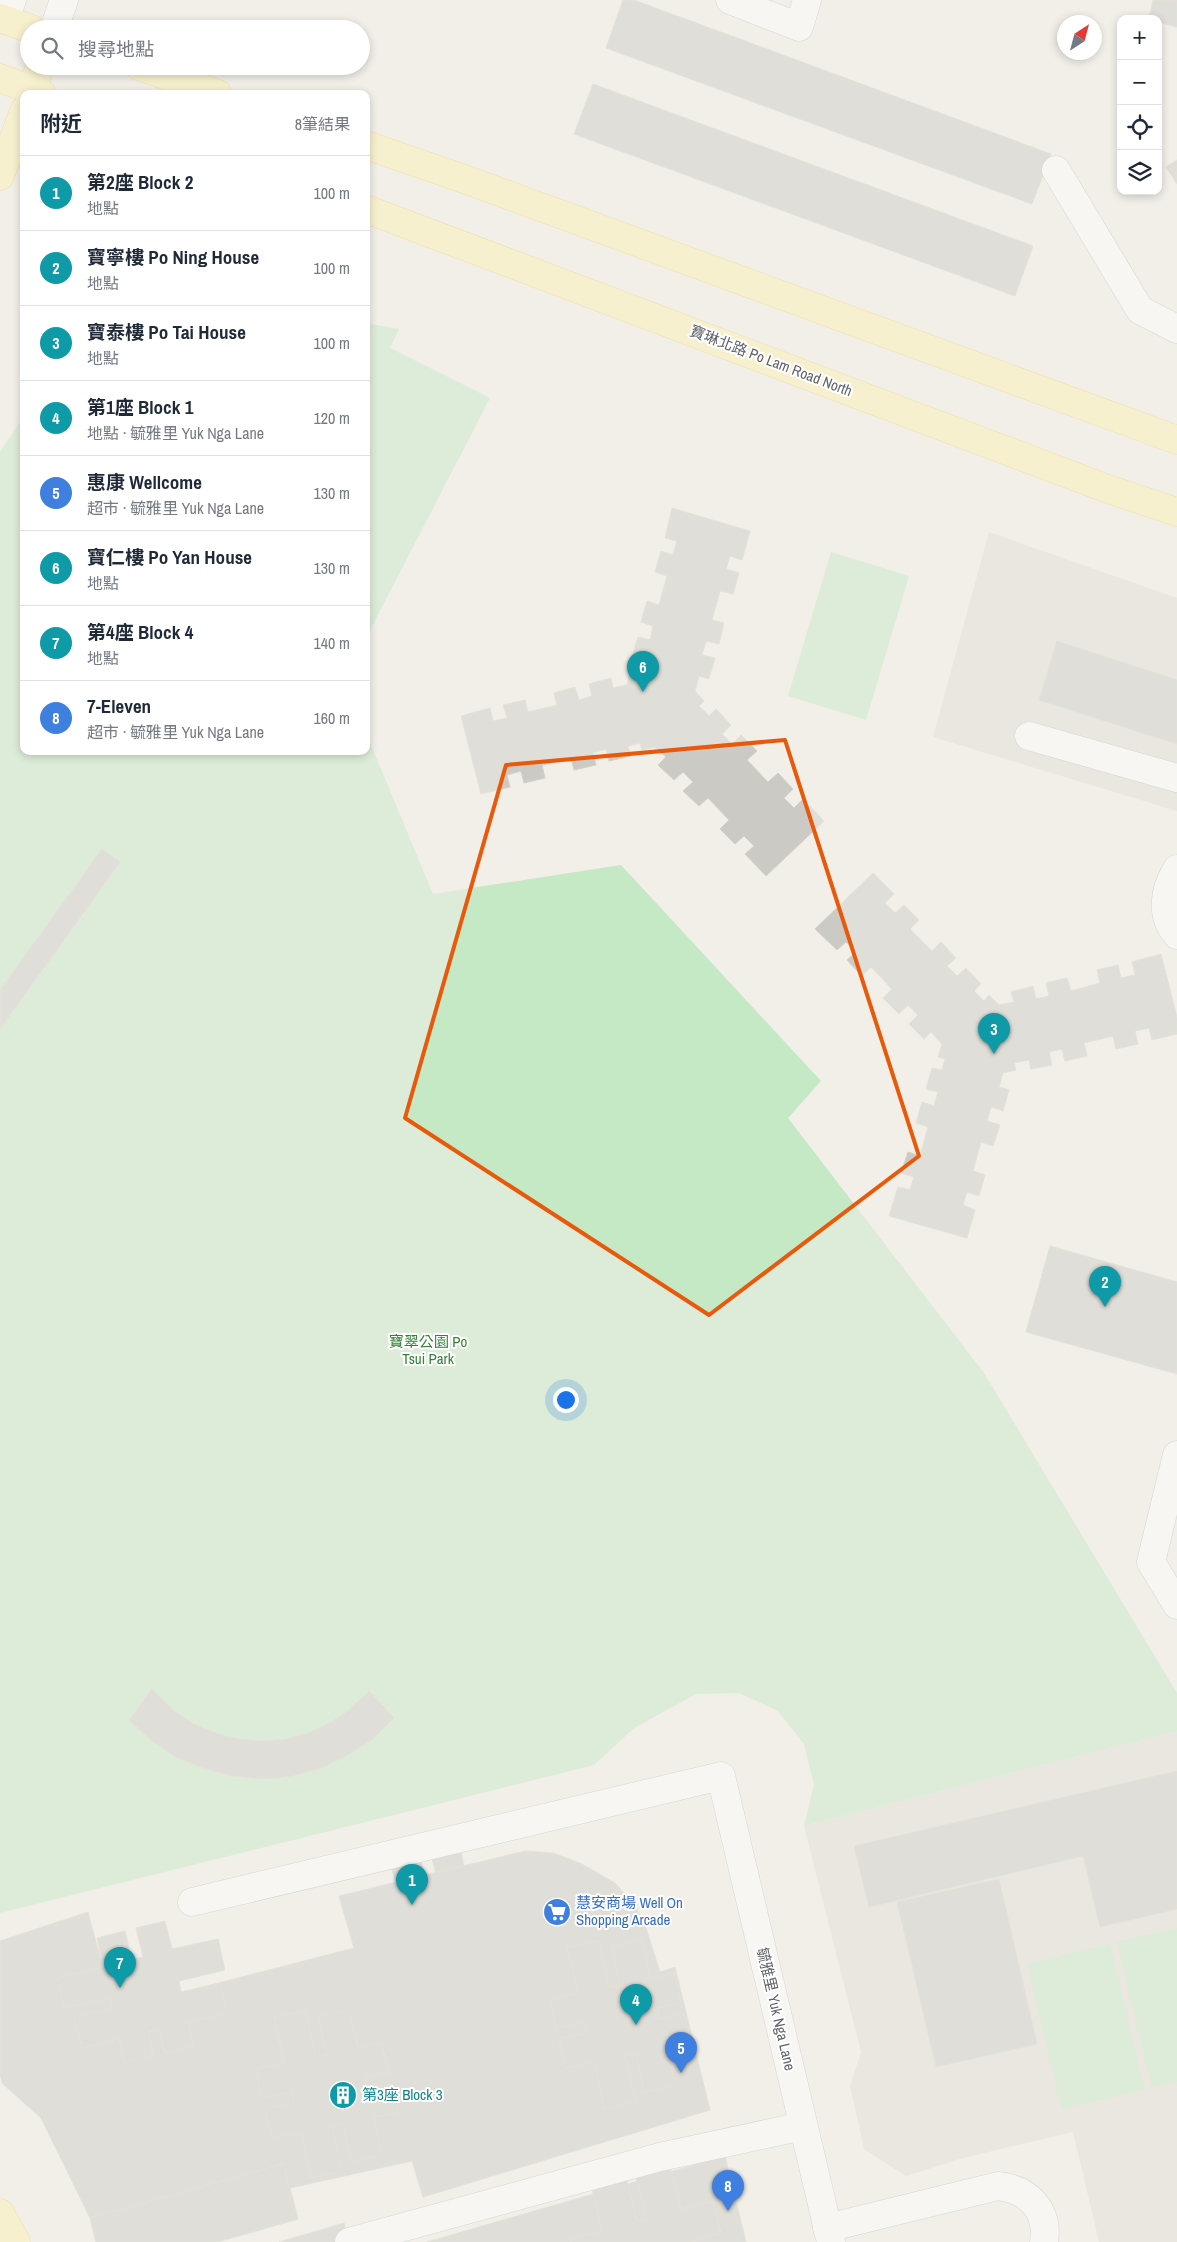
<!DOCTYPE html>
<html lang="zh-TW">
<meta charset="utf-8">
<style>
body{margin:0;font-family:"Archivo Narrow","Noto Sans TC",sans-serif;background:#f6f6f7;color:#1f2937}
.controls{position:absolute;right:15px;top:15px;display:grid;overflow:hidden;border-radius:10px;box-shadow:0 2px 8px #0003}
.controls button{width:45px;height:45px;display:grid;place-items:center;padding:0;border:0;border-bottom:1px solid #e0e1e3;background:#fff;color:#1f2937;font:25px sans-serif}
.compass{position:absolute;left:1057px;top:15px;width:45px;height:45px;border-radius:50%;background:#fff;box-shadow:0 2px 8px #0003;rotate:36deg}
.you{position:absolute;left:565px;top:1399px;width:18px;height:18px;margin:-12px;border:4px solid #fff;border-radius:50%;background:#1a73e8;box-shadow:0 0 0 8px #1a73e833}
.badge{display:grid;place-items:center;width:32px;height:32px;border-radius:50%;background:#db2777;color:#fff;font-size:16px;font-weight:700}
.pin{position:absolute;translate:-50% -41px;filter:drop-shadow(0 1px 2px #0008)}
.pin::after{content:'';position:absolute;top:26px;width:18px;height:15px;background:inherit;clip-path:polygon(0 0,100% 0,50% 100%)}
.list{margin:0;padding:0;list-style:none}
h2{display:flex;justify-content:space-between;align-items:center;height:65px;margin:0;padding:0 20px;font-size:21px}
h2 small{font-size:16px;font-weight:400;color:#747a83}
.list li{display:grid;grid-template-columns:32px 1fr auto;gap:15px;align-items:center;box-sizing:border-box;height:75px;padding:0 20px;border-top:1px solid #e0e1e3}
.list b{display:block;font-size:19px;white-space:nowrap}
.list p{margin:0;font-size:16px;white-space:nowrap;color:#747a83}
.list em{font-size:16px;font-style:normal;color:#747a83}
.icon{flex:none;width:28px;height:28px;fill:none;stroke:currentColor;stroke-width:2;stroke-linecap:round;stroke-linejoin:round}
.map{position:relative;flex:none;width:1177px;height:2242px;overflow:hidden}
.search{position:absolute;background:#fff;box-shadow:0 2px 8px #0003;left:20px;top:20px;width:350px;height:55px;display:flex;align-items:center;gap:12px;box-sizing:border-box;padding:0 18px;border-radius:28px;color:#747a83;font-size:19px}
.panel{position:absolute;background:#fff;box-shadow:0 2px 8px #0003;left:20px;top:90px;width:350px;height:665px;border-radius:10px}
.map>svg:first-child{display:block}
.education{fill:#e1ded6}
.green{fill:#c5e8c5}
.building{fill:#cccac5;stroke:#d6d1c6}
.lines{fill:none;stroke-linecap:round;stroke-linejoin:round}
.minor-casing{stroke:#b5b8bc;stroke-width:29}
.major-casing{stroke:#f2c960;stroke-width:29}
.minor{stroke:#fff;stroke-width:28}
.major{stroke:#fff2af;stroke-width:28}
.marked{fill:none;stroke:#e8590c;stroke-width:4;stroke-linejoin:round}
.labels{text-anchor:middle;stroke-width:4;stroke-linejoin:round;paint-order:stroke}
.street-label{font-size:15px;fill:#5f6368;stroke:#fff}
.park-label{font-size:15px;fill:#348238;stroke:#fff}
.shop-label{font-size:15px;fill:#366cbe;stroke:#fff;text-anchor:start}
.culture-label{font-size:15px;fill:#0d838f;stroke:#fff;text-anchor:start}
</style>
<div class="map">
<svg width="1177" height="2242" viewBox="0 0 1177 2242">
<rect width="100%" height="100%" fill="#f1efe8"/>
<!-- education -->
<g class="education">
<path d="M989,532L1177,598V811L933,737Z"/>
<path d="M1177,1731V2242H1099L1073,2132L963,2158L906,2176L864,2149L850,2086L861,2052L804,1826Z"/>
</g>
<!-- green -->
<g class="green">
<path d="M366,323L399,329L390,348L490,398L366,638Z"/>
<path d="M24,416V751H366V733L433,894L621,865L821,1081L788,1118L984,1373L1177,1693V1731L804,1826L814,1785L804,1744L778,1711L739,1693L696,1694L634,1728L594,1765L0,1913V452Z"/>
<path d="M831,552L909,576L866,720L788,696Z"/>
<path d="M1177,1928V2081L1152,2087L1117,1942Z"/>
<path d="M1110,1944L1144,2090L1062,2109L1027,1964Z"/>
</g>
<!-- building -->
<g class="building">
<path d="M623,0H634L1051,154L1032,204L606,48Z"/>
<path d="M1153,0H1177V27L1158,22V19H1149Z"/>
<path d="M593,84L1033,246L1015,296L574,134Z"/>
<path d="M1177,160V184L1166,167Z"/>
<path d="M672,508L750,531L742,560L730,556L726,569L739,573L733,594L720,591L712,620L724,623L719,644L706,641L702,655L715,658L709,679L699,676L695,691L704,701L699,706L709,716L716,709L731,725L722,734L732,744L741,735L757,751L747,760L768,782L778,773L793,789L784,798L794,808L803,799L824,821L766,876L745,854L754,846L744,836L735,844L720,829L729,820L708,798L699,806L683,791L693,782L683,772L674,780L658,765L666,757L655,747L642,750L640,743L628,746L631,756L609,761L606,749L593,753L596,765L574,770L571,758L542,765L545,778L524,783L521,771L507,775L510,787L481,794L461,716L490,708L493,721L507,718L503,705L525,700L528,712L557,705L554,693L575,687L579,700L592,696L589,684L611,678L613,688L627,685L630,672L637,673L641,660L632,657L638,637L650,640L653,626L641,622L647,601L659,605L667,576L655,572L661,551L673,555L677,541L665,538Z"/>
<path d="M1057,641L1177,680V744L1039,700Z"/>
<path d="M102,849L120,862L0,1029V990Z"/>
<path d="M873,873L894,894L885,903L895,913L904,905L919,920L910,929L932,951L941,942L956,958L947,966L957,976L966,968L981,984L974,991L984,1001L989,995L999,1005L1014,1002L1011,992L1033,986L1036,999L1049,996L1046,983L1067,978L1071,991L1100,983L1097,970L1118,965L1121,978L1135,975L1132,962L1161,954L1177,1017V1034L1152,1040L1149,1028L1135,1031L1138,1044L1116,1049L1113,1036L1084,1043L1087,1056L1065,1061L1062,1049L1049,1052L1052,1065L1031,1069L1029,1060L1014,1063L1016,1070L1003,1073L999,1087L1009,1090L1003,1111L991,1107L987,1121L1000,1125L993,1146L981,1142L973,1171L985,1175L979,1196L967,1192L963,1205L975,1210L967,1238L889,1216L898,1187L910,1190L914,1177L901,1173L908,1152L920,1156L928,1127L916,1123L922,1102L934,1106L938,1092L926,1089L932,1068L942,1070L945,1059L938,1057L942,1044L931,1032L924,1039L909,1024L918,1015L908,1005L899,1014L883,998L892,989L871,967L862,976L847,960L856,952L846,942L837,950L815,929Z"/>
<path d="M1050,1246L1177,1282V1374L1026,1332Z"/>
<path d="M152,1689L174,1711L194,1724L215,1733L238,1739L262,1741L286,1739L309,1733L330,1723L349,1710L369,1691L394,1718L373,1739L348,1755L321,1768L292,1776L262,1779L233,1776L203,1768L176,1757L151,1740L129,1720Z"/>
<path d="M1177,1771V1909L1100,1927L1083,1856L869,1907L854,1846Z"/>
<path d="M458,1839L464,1867L511,1856L518,1888L472,1898L474,1910L513,1900L521,1931L481,1940L487,1964L457,1971L452,1947L441,1950L446,1974L417,1980L412,1957L374,1966L367,1935L405,1926L403,1915L357,1926L350,1895L396,1885L389,1856L418,1849L425,1877L436,1875L429,1846Z"/>
<path d="M525,1851L553,1853L582,1864L615,1883L635,1905L646,1928L660,1972L675,1967L710,2110L423,2197L412,2161L290,2188L298,2219L217,2242H96L90,2218L41,2118L3,2084L0,2075V1941L88,1912L114,2010L354,1948L339,1896Z"/>
<path d="M999,1879L1037,2044L936,2067L897,1902Z"/>
<path d="M165,1921L172,1949L218,1939L225,1970L179,1981L181,1992L220,1983L227,2013L188,2022L194,2046L165,2053L159,2030L148,2032L153,2056L124,2063L119,2039L82,2048L74,2017L112,2008L110,1998L64,2008L57,1978L103,1967L97,1938L125,1931L132,1960L143,1957L136,1928Z"/>
<path d="M642,1939L651,1979L675,1973L681,2002L658,2008L660,2019L684,2014L691,2042L667,2048L675,2085L644,2092L636,2054L625,2056L636,2102L604,2109L594,2062L565,2068L559,2039L587,2033L585,2022L556,2028L550,2000L578,1993L567,1947L599,1941L609,1987L620,1985L612,1946Z"/>
<path d="M349,2009L358,2048L382,2043L388,2072L365,2077L367,2088L391,2084L398,2113L374,2117L382,2155L351,2162L343,2124L332,2126L342,2172L311,2178L301,2132L272,2138L265,2109L294,2103L292,2092L262,2098L256,2069L284,2063L274,2017L305,2011L316,2057L327,2055L318,2016Z"/>
<path d="M725,2156L746,2242H427Z"/>
<path d="M283,2164L298,2219L217,2242H96L90,2218Z"/>
<path d="M670,2166L681,2209L713,2201L721,2233L688,2242H571L570,2239L602,2231L591,2185L626,2177L637,2221L647,2219L635,2174Z"/>
<path d="M344,2223L349,2242H279Z"/>
</g>
<g class="lines">
<!-- minor casing -->
<g class="minor-casing">
<g id="minor">
<path d="M730,0L799,27L807,0"/>
<path d="M5,20L12,0"/>
<path d="M54,29L64,0"/>
<path d="M1056,170L1140,310L1177,329"/>
<path d="M1029,736L1177,778"/>
<path d="M1177,869C1164,890 1160,915 1177,935"/>
<path d="M1177,1455L1151,1562L1177,1605"/>
<path d="M192,1902L721,1776L831,2242"/>
<path d="M827,2228L998,2186C1028,2189 1049,2210 1044,2242"/>
<path d="M349,2242L660,2157L803,2126"/>
</g>
</g>
<!-- major casing -->
<g class="major-casing">
<g id="major">
<path d="M0,18L31,29"/>
<path d="M139,66L218,94"/>
<path d="M0,78L42,94"/>
<path d="M30,94L40,66"/>
<path d="M366,145L467,180L1177,440"/>
<path d="M0,176L24,111"/>
<path d="M366,209L1108,489L1177,512"/>
<path d="M0,2213L16,2242"/>
</g>
</g>
<!-- minor -->
<use href="#minor" class="minor"/>
<!-- major -->
<use href="#major" class="major"/>
</g>
<!-- marked area -->
<path d="M0 0H1177V2242H0ZM785,740L919,1156L709,1315L405,1118L506,765Z" fill="#f1efe8" fill-opacity=".55" fill-rule="evenodd"/>
<path class="marked" d="M785,740L919,1156L709,1315L405,1118L506,765Z"/>
<!-- icons -->
<defs>
<g id="supermarket-disc" transform="scale(1.4375)"><circle r="9.5" fill="#3f7fe0" stroke="#fff"/><path d="M-6-5.5h2.5l.6 2H6L4.5 2H-2.5L-4.4-4H-6ZM-1.5 3.2a1.3 1.3 0 1 0 .1 0ZM3 3.2a1.3 1.3 0 1 0 .1 0Z" fill="#fff"/></g>
<g id="building-disc" transform="scale(1.4375)"><circle r="9.5" fill="#0f9aa8" stroke="#fff"/><path d="M-4-6H4V6H1V3H-1V6H-4ZM-2.5-4.3h1.7v1.8h-1.7ZM.8-4.3h1.7v1.8H.8ZM-2.5-1h1.7V.8h-1.7ZM.8-1h1.7V.8H.8Z" fill="#fff"/></g>
</defs>
<g fill-rule="evenodd">
<use href="#supermarket-disc" x="557" y="1912"/>
<use href="#building-disc" x="343" y="2095"/>
</g>
<g class="labels">
<!-- street labels -->
<g class="street-label">
<text transform="translate(771 361) rotate(21)" y="5">寶琳北路 Po Lam Road North</text>
<text transform="translate(776 2009) rotate(77)" y="5">毓雅里 Yuk Nga Lane</text>
</g>
<!-- park labels -->
<g class="park-label">
<text x="428" y="1347">寶翠公園 Po<tspan x="428" dy="17">Tsui Park</tspan></text>
</g>
<!-- shop labels -->
<g class="shop-label">
<text x="576" y="1908">慧安商場 Well On<tspan x="576" dy="17">Shopping Arcade</tspan></text>
</g>
<!-- culture labels -->
<g class="culture-label">
<text x="362" y="2100">第3座 Block 3</text>
</g>
</g>
</svg>
<div class="controls">
<button>+</button>
<button>−</button>
<button><svg class="icon" aria-label="locate" viewBox="0 0 24 24"><circle cx="12" cy="12" r="6"/><path d="M12 2v4M12 18v4M2 12h4M18 12h4"/></svg></button>
<button><svg class="icon" aria-label="layers" viewBox="0 0 24 24"><path d="M12 4l9 5-9 5-9-5zM3 14l9 5 9-5"/></svg></button>
</div>
<svg class="compass" viewBox="-18 -18 36 36"><path d="M0-13l5 13h-10z" fill="#e53935"/><path d="M0 13l5-13h-10z" fill="#747a83"/></svg>
<div class="you"></div>
<div class="pin badge" style="left:412px;top:1905px;background:#0f9aa8">1</div>
<div class="pin badge" style="left:1105px;top:1307px;background:#0f9aa8">2</div>
<div class="pin badge" style="left:994px;top:1054px;background:#0f9aa8">3</div>
<div class="pin badge" style="left:636px;top:2025px;background:#0f9aa8">4</div>
<div class="pin badge" style="left:681px;top:2073px;background:#3f7fe0">5</div>
<div class="pin badge" style="left:643px;top:692px;background:#0f9aa8">6</div>
<div class="pin badge" style="left:120px;top:1988px;background:#0f9aa8">7</div>
<div class="pin badge" style="left:728px;top:2211px;background:#3f7fe0">8</div>
<div class="search"><svg class="icon" aria-label="search" viewBox="0 0 24 24"><circle cx="10" cy="10" r="6"/><path d="M15 15l6 6"/></svg>搜尋地點</div>
<section class="panel">
<h2>附近<small>8筆結果</small></h2>
<ul class="list">
<li><span class="badge" style="background:#0f9aa8">1</span><div><b>第2座 Block 2</b><p>地點</p></div><em>100 m</em></li>
<li><span class="badge" style="background:#0f9aa8">2</span><div><b>寶寧樓 Po Ning House</b><p>地點</p></div><em>100 m</em></li>
<li><span class="badge" style="background:#0f9aa8">3</span><div><b>寶泰樓 Po Tai House</b><p>地點</p></div><em>100 m</em></li>
<li><span class="badge" style="background:#0f9aa8">4</span><div><b>第1座 Block 1</b><p>地點 · 毓雅里 Yuk Nga Lane</p></div><em>120 m</em></li>
<li><span class="badge" style="background:#3f7fe0">5</span><div><b>惠康 Wellcome</b><p>超市 · 毓雅里 Yuk Nga Lane</p></div><em>130 m</em></li>
<li><span class="badge" style="background:#0f9aa8">6</span><div><b>寶仁樓 Po Yan House</b><p>地點</p></div><em>130 m</em></li>
<li><span class="badge" style="background:#0f9aa8">7</span><div><b>第4座 Block 4</b><p>地點</p></div><em>140 m</em></li>
<li><span class="badge" style="background:#3f7fe0">8</span><div><b>7-Eleven</b><p>超市 · 毓雅里 Yuk Nga Lane</p></div><em>160 m</em></li>
</ul>
</section>
</div>
